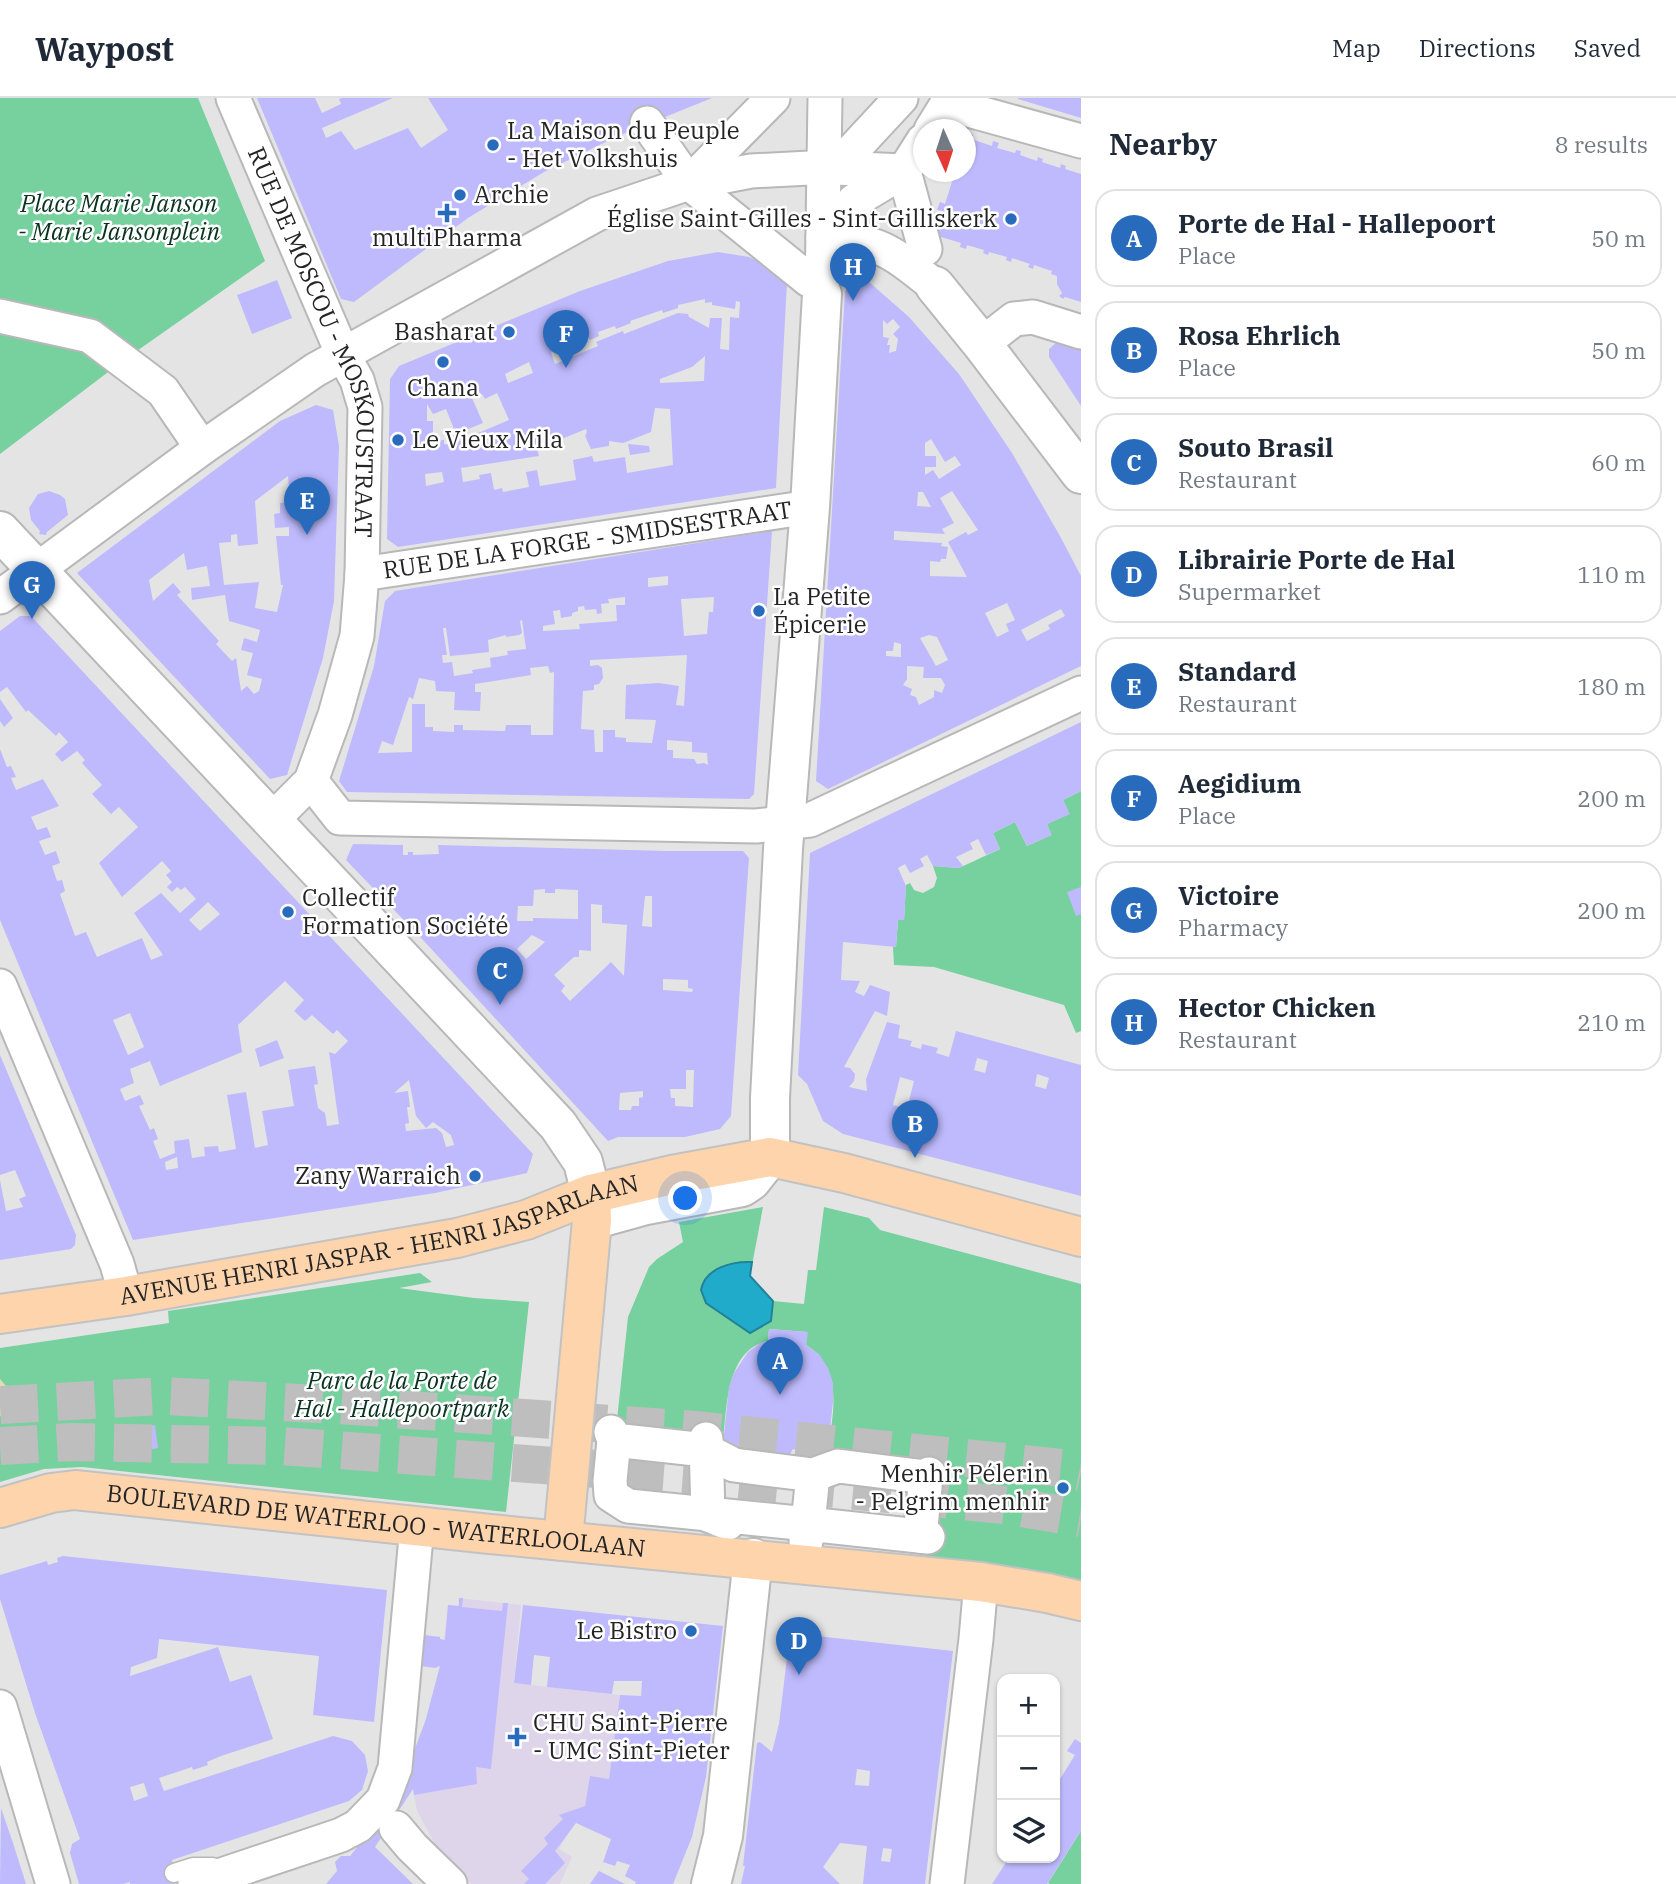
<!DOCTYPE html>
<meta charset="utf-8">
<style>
body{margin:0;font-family:"IBM Plex Serif",serif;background:#f6f6f7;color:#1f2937}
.controls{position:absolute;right:21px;bottom:21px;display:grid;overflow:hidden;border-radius:14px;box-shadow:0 2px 5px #0004}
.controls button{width:63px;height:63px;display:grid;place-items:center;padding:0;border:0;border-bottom:2px solid #e0e1e3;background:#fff;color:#1f2937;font:35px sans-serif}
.compass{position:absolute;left:913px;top:21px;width:63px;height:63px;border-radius:50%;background:#fff;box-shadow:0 2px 5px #0004;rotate:177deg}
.you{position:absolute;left:686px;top:1101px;width:24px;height:24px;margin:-18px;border:5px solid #fff;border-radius:50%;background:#1a73e8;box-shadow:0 0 0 10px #1a73e833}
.badge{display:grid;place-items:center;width:46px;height:46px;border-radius:50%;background:#286bbc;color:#fff;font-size:23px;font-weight:700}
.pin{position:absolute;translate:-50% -58px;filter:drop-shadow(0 2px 4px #0008)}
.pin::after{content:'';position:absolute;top:37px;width:24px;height:21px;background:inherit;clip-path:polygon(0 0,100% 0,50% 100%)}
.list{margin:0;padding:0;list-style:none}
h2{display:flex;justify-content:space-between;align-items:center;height:91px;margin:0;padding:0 28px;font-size:30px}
h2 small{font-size:23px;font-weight:400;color:#747a83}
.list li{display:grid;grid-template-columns:46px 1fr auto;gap:21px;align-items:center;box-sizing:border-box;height:98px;margin:0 14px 14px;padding:0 14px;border:2px solid #e0e1e3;border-radius:21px}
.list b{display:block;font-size:26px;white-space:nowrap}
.list p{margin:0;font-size:23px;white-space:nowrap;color:#747a83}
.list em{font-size:23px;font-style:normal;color:#747a83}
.icon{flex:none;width:38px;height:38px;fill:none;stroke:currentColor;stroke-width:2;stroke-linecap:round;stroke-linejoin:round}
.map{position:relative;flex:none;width:1081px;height:1786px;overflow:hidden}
header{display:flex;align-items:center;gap:42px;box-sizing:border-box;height:98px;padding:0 35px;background:#fff;border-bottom:2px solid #e0e1e3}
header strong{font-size:33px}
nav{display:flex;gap:38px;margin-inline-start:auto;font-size:24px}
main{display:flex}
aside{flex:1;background:#fff}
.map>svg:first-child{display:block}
.medical{fill:#dfd5ea}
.green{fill:#76d19e}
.sand{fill:#e4dbb6}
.water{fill:#21abca;stroke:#228298;stroke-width:2}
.building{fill:#bebafd;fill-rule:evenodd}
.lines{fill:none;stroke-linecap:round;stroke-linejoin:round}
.highway-tunnel{stroke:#bebebf;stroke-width:38;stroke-dasharray:38 19;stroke-linecap:butt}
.lane-casing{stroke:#b8b8b9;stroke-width:21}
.street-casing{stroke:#b8b8b9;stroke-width:37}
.secondary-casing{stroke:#b8b8b9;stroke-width:42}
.primary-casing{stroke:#c2c2c2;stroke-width:42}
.lane{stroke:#fff;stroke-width:18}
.street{stroke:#fff;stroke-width:33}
.secondary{stroke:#fff;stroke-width:38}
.primary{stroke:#fdd4ac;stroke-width:38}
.poi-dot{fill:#286bbc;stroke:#fff;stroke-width:2.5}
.labels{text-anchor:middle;stroke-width:5;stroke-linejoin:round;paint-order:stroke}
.poi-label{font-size:24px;fill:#242425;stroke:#fff;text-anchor:start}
.park-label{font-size:24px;font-style:italic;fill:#09331f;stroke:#fff}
.street-label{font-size:24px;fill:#242425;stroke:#fff}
</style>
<header>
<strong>Waypost</strong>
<nav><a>Map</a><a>Directions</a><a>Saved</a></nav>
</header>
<main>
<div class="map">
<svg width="1081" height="1786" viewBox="0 0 1081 1786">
<rect width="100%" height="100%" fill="#e4e4e5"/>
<!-- medical -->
<path class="medical" d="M459,1500L521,1507L514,1585L620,1597L609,1681L590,1679L585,1708L559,1751L572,1759L560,1786H471L448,1764L436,1748L417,1713L413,1691L426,1621L440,1568H420L424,1537L440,1539V1541L444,1542L448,1507L458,1508Z"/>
<!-- green -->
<g class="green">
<path d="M0,0H198L265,163L124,262L0,356Z"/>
<path d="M1081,693V933L1076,935L1064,907L934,869L894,867L893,849H896L898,822H904L906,787L910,785L914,792L923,795L934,789L937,780L933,768L959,770L1000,751L993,735L1015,724L1027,748L1051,737L1047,726L1069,716L1063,702Z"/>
<path d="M763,1109L750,1178L773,1203L804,1206L808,1172H816L824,1109L869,1120L880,1132L1081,1186V1484L925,1461L933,1381L827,1358C832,1319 846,1272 806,1247L807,1234L769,1231L768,1243C726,1251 727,1310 723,1342L616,1331L628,1219L649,1169L657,1161L683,1144L679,1124Z"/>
<path d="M420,1175L432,1184L399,1190L474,1200L529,1204L506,1414L82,1369L44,1371L0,1384V1250L169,1225L168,1213Z"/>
<path d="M1081,1733V1786H1050L1048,1785Z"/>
</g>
<!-- sand -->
<path class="sand" d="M0,1281L18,1302L21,1314L18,1321H8L0,1318Z"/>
<!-- water -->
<path class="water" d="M752,1164L750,1178L773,1203L771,1223L750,1235L706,1205L701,1192C705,1170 732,1163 752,1164Z"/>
<!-- building -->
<g class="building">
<path d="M257,0H315L322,15L341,6L339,1L342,0H393L322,30L326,40L341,33L355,52L408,30L421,50L448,32L428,0H712L618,38L544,74L468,120L354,204L341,201Z"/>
<path d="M1081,0V20L1018,1V0Z"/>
<path d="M967,35L973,37L971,41L992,48L993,43L999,45L997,50L1015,55L1016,52L1021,53L1020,57L1037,63L1038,59L1043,61L1042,64L1060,70L1061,66L1066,68L1065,71L1081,76V204L1065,199L1063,201L1059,198L1062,195L1057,186V178L1051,176L1052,173L1034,167L1033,171L1028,169L1030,166L1012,160L1011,164L1006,162L1007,159L989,154L988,157L983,155L984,152L967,147L966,151L960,149L961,145L941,139L940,143L933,128L938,129L943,113L937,112L940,104L945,106L955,74H965Z"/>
<path d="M718,154L749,159L779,172L787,184L776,390L398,449L387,441L390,281L399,268L580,193L668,163ZM705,201V205L712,204V207L735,211L736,203L740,204L739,220L730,219L729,252L720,251L722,220H710L709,230L689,219L688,216L678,215L624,236L623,233L596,244L598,248L555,266L551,254L588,239L590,242L599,238L598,234L615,228L616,231L631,225L630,223L662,212L663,215L678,210V207ZM705,258L704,283L660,285V281L692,269ZM529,264L533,275L508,285L505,276ZM497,295L509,322L450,347L444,346V342H441L439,338H433V323H427V306L433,316L446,311L456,336L483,325L472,300L482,296L485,301ZM655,310L670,311L673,367L627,375L625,359L594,364L592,358L573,362L576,382L540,388L537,372L526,374L529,389L503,394L502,390L494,392L491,375L479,377L480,381L463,384L461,370L539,358L537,351L586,331L587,334L585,338L591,351L609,348V343L623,345L651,334ZM442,374L444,384L426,388L425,376Z"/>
<path d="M277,182L292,220L252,236L237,197Z"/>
<path d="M869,184L909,219L959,276L1012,355L1060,438L1081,478V568L828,691L816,683L845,193ZM893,221L900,229L893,236L898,241L896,253L889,255L890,247H887L889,240L883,239V222L887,226ZM931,341L945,364L955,358L961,367L939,381L933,372L925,377V369H936V358H925V345ZM952,393L978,432L968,437L966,434L948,444L967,479L930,478V463L940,464L941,461H946L948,449L941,448L942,445L894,442V433L945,436L942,431L954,425L940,400ZM918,394H923L931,409L917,408ZM1007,505L1015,522L1006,526L1009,533L997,539L985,515ZM1061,511L1065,518L1048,527L1050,531L1027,543L1021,532ZM929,537L937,539L948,562L936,568L920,540ZM894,544L901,546V559L886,558V553H893ZM907,568L924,569L923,580H941L945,587L942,595L934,592V599L919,607L916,599L910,597L912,591L903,587L907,581Z"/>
<path d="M1058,243L1081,248V308L1049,259V251Z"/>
<path d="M316,307L333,312L339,348L334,503L323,560L287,677L270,681L77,475L280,323ZM288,378L290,404L280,405V415L274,416L275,430L289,429V438H276L281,487H283L277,514L255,510L259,484L224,487L219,445L231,444V437L237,436L238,448L258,446L255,403ZM184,455L187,472L207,468L210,488L191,490L192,502L225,497L229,523L260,532L257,544L244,540L241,552L253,555L247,577L262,581L259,593L254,596L247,588L241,593L236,560L232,563L216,546L219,543L177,497L181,494L173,485L153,503L149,482Z"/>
<path d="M628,346L649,348L650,354L630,357Z"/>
<path d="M49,393L60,397L65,401L68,417L47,434L46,437L39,436L40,433L31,422L29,410L38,396Z"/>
<path d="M772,433L754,696L749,701L347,694L339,683L374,568L385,503L395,493ZM668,478V487L648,489V480ZM625,499V507H616L617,523L579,526L580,531L543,533V528L555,526L553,513L560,512L561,520L572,518V515L578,513V509L584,508L585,512L596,511L597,516L602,515L601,506L609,505L608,501ZM714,499L713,514H709L707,536L684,538L681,501ZM522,522L526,551L507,553L508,557L490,560L491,569L472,572L473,575L454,578L452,564L443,565L442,557H447L443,530H446L450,558L471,556L489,554L488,542L506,537V539L519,537L522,535L520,523ZM687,557L684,608L676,607L679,588L659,585L626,587L625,621L656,622L652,645L626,644V640L615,639V632H603V654H595L594,632L581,631L583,593L594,592V587L599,586L603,580L602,570L598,567L590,568V562ZM548,568L550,575L554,574L553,637H531V627H506L505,633L463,632V627H454V634L433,633V629H425V606H412V654L378,655L382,643L393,647L409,599L413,601L419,580L435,583L436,593L455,594L454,612L480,613L481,594H475V586L531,577L530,570ZM667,642L692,644V654L707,655L708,667L704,665L697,666L694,661L673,660V652H667Z"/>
<path d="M20,518H31L44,532L533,1056L527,1075L435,1095L133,1142L0,822V651L7,669L11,668L16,679L11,680L16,692L43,681L59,708L31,719L37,732L47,729L51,739L39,743L45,757L56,753L60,765L52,768L57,783L62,782L65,793L60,796L75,838L86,834L97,859L142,840L151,862L163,857L134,815L161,795L180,815L196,801L185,789L181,792L177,789L172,794L167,789L172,784L166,777L171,773L162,763L122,799L99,765L138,729L119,709L111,716L92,696L102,687L82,665L85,662L77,653L62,664L55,656L68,644L59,634L56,638L28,612L26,614L7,589L0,594V533ZM208,804L220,816L200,833L189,822ZM285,883L304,902L294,913L305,923L312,917L333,936L337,932L348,943L335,956L329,954L339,1026L327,1028L325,1015L318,1010L314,987L318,986L315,968L288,972L294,1008L262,1013L268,1047L255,1050L246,994L227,997L236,1051L219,1054L218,1048L204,1049L205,1058L192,1060L189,1041L174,1043L175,1055L160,1061L153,1043L158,1041L154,1030L150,1032L139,1008L144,1006L140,997L125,1003L120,991L134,985L130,971L150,963L160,988L242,954L238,927ZM130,915L144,949L128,957L113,922ZM409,982L416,1018L426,1030L433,1024L451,1037L454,1047L446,1049L442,1035L436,1030L406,1033L405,1026L409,1025L407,1009H410L408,993L394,995ZM177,1059L178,1070L166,1072L165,1064Z"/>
<path d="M0,601L13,620L4,629L0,623Z"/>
<path d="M1081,624V693L1063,702L1070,716L1047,726L1052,737L1027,748L1015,724L993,735L1000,751L995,753L986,757L978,741L970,745L973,751L956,759L963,768L959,770L933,768L927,757L920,761L924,768L910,775L905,766L898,770L906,788L904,822H898L896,849L843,844L841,882L860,883L855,894L864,898L870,887L890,894L887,918L875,913L844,969L850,970L855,976L854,983L849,989L867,993L866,981L887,924L900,927L898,940L912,943L910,948L921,951L922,946L938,950L936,955L949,959L956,933L1081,967V1098L843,1036L823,1023L807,986L798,977L810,755ZM977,960L988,963L985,975L974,972ZM1037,976L1049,980L1046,991L1035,988ZM900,979L914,983L907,1011L893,1007Z"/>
<path d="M353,746L403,747V757H408V754H413V757L439,756L438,747L667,753H743L749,760L731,1018L720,1031L685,1039H618L608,1043L423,842L346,762ZM545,791V795H555V791L578,792V821L533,820V823H517L518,808H533L534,792ZM645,798H652V829L642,828ZM591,806L602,807V825L627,827L624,878L611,864L570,903L561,893L565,888L554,877L574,859H579V852L591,853ZM532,837L545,844L526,861L517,851ZM663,881L688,882V890L693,891L692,894L663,892ZM686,972H694L693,1009L675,1008V1000H671L670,991H686ZM643,993V999L639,1000V1008H632L631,1012H619L620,995Z"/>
<path d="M1081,789V816L1076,818L1067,794Z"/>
<path d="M277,942L284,960L260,969L255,951Z"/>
<path d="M0,957L76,1137L75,1147L71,1151L0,1162V1082L6,1113L23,1109L19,1101L26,1098L15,1072L0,1077Z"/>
<path d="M769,1231L808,1234L806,1247L819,1256L828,1270L833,1285V1304L827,1358L793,1351L789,1358L759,1355L758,1347L739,1345L738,1348L723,1346L729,1289L734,1275L748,1254L760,1245L768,1243Z"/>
<path d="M155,1327L158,1350L143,1353L139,1330Z"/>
<path d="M63,1458L387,1492L374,1624L313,1617L319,1558L159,1541L157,1560L131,1569L130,1578L218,1549L230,1584L251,1577L273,1641L221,1658L207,1664L208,1667L193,1672L192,1669L159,1680L164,1693L333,1638L352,1643L365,1657L368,1673L362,1692L349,1703L172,1762L178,1785L173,1786H130V1784L123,1786H79L70,1755L72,1746L80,1741L35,1615L0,1501V1477L47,1463L48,1467L58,1464L57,1460ZM144,1685L148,1698L134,1703L130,1689Z"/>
<path d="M459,1500H463L462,1509L502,1513L503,1505H508L491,1671L476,1669L477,1686L414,1697L413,1691L375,1749L413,1786H326L337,1773L335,1764L341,1758H350L372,1731L410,1664L426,1621L440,1568L435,1570L420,1568L424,1537L440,1539V1541L445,1542L448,1507L459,1508Z"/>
<path d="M523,1507L723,1528L706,1679L692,1739L673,1786H635L636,1784L625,1778L630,1767L617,1763L615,1768L603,1764L611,1741L576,1725L555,1753L565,1765L545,1786H524L529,1781L521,1773L548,1746L544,1740L563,1721L559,1717L585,1708L590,1678L609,1681L620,1597L641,1598L642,1583H614L612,1596L547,1589L550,1559L534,1557L531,1587L514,1585Z"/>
<path d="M790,1535L953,1553L925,1786H863L867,1748L840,1745L823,1769L840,1786H741L745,1768H743L757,1645L760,1644L772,1654L779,1626ZM857,1671L870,1673L869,1688L855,1687ZM883,1750L892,1751L890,1764L881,1763Z"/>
<path d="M1075,1641L1081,1645V1733L1047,1786H992L1009,1760H1055V1689L1075,1657L1067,1653Z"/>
<path d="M1,1710L14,1748L26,1786H0Z"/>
<path d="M599,1773L625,1786H590Z"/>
</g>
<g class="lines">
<!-- highway-tunnel -->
<g class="highway-tunnel">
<path d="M0,1307L163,1298L338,1307L696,1332L1062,1370L1081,1374"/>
<path d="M0,1348L71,1344L282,1348L719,1380L1004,1407L1081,1420"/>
</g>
<!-- lane casing -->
<g class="lane-casing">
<path id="lane" d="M174,1775L193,1769H213"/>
</g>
<!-- street casing -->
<g class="street-casing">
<g id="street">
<path id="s1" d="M233,0L343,257L357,282L365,309L362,476L357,538L335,617L311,683L272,722"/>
<path d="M647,25L689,85L809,182"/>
<path d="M931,32L947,6L1081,43"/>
<path d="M836,70L904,73L923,43"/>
<path d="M836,70L901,0"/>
<path d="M689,85L773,0"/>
<path d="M853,120L854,103L904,73L925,151"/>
<path d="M823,139C877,141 894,155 935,188"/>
<path d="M822,196L825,0"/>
<path d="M0,218L90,238L163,293L202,350"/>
<path d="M982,246L1014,221L1033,219L1081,234"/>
<path id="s2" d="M362,476L810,409"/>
<path d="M0,499L202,350L315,272L597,116L689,85L751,73L810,70"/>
<path d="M311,683L340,720L756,728L810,722L1081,595"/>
<path d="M0,888L117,1166L126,1198"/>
<path d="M611,1334L614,1342L705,1352L734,1367L813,1377L838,1368L926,1379L929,1376"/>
<path d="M706,1341L708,1417L728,1425"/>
<path d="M614,1342L610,1383L611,1397L628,1408L808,1426L813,1377"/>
<path d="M920,1438L926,1379"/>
<path d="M806,1443L808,1426L928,1439"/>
<path d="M0,1609L53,1786"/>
<path d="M396,1730L412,1749L450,1786"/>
<path d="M195,1786L341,1737L358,1728L383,1702L395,1670L417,1428"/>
<path d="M947,1786L976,1541L981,1484"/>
</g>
</g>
<!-- secondary casing -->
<g class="secondary-casing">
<g id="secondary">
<path d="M935,188L982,246L1081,376"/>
<path d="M0,433L558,1027L583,1064L591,1096"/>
<path d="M592,1122L646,1107L742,1089L751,1083L770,1059V1000L783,751L810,409L822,196"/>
<path d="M711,1786L723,1738L753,1460"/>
</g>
</g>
<!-- primary casing -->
<g class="primary-casing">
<g id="primary">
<path id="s3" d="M0,1216L126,1198L457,1140L526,1122L591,1096L672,1077L770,1059L844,1075L1081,1139"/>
<path id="s4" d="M0,1410L51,1395L75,1392L490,1436L981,1484L1047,1495L1081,1503"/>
<path d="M563,1443L592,1122L591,1096"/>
</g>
</g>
<!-- lane -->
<use href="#lane" class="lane"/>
<!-- street -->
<use href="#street" class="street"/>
<!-- secondary -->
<use href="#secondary" class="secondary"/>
<!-- primary -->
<use href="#primary" class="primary"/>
</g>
<!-- markers -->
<g class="poi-dot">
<circle cx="493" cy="47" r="7"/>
<circle cx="460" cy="97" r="7"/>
<path d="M443.5 104.5h7v7h7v7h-7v7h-7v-7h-7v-7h7z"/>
<circle cx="1011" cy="121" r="7"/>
<circle cx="509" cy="234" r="7"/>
<circle cx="443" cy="264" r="7"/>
<circle cx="398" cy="342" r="7"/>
<circle cx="759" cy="513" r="7"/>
<circle cx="288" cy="814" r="7"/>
<circle cx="475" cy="1078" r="7"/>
<circle cx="1063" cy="1390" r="7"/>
<circle cx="691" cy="1533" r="7"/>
<path d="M513.5 1628.5h7v7h7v7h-7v7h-7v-7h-7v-7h7z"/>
</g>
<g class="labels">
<!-- poi labels -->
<g class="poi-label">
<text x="507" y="41">La Maison du Peuple<tspan x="507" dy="28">- Het Volkshuis</tspan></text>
<text x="474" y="105">Archie</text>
<text x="997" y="129" text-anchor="end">Église Saint-Gilles - Sint-Gilliskerk</text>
<text x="447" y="148" text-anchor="middle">multiPharma</text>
<text x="495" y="242" text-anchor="end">Basharat</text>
<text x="443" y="298" text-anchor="middle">Chana</text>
<text x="412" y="350">Le Vieux Mila</text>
<text x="773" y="507">La Petite<tspan x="773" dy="28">Épicerie</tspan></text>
<text x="302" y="808">Collectif<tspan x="302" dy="28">Formation Société</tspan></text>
<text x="461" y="1086" text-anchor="end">Zany Warraich</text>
<text x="1049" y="1384" text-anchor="end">Menhir Pélerin<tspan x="1049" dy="28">- Pelgrim menhir</tspan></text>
<text x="677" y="1541" text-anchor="end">Le Bistro</text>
<text x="533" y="1633">CHU Saint-Pierre<tspan x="533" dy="28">- UMC Sint-Pieter</tspan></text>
</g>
<!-- park labels -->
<g class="park-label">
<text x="119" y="114">Place Marie Janson<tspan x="119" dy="28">- Marie Jansonplein</tspan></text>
<text x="402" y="1291">Parc de la Porte de<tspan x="402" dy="28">Hal - Hallepoortpark</tspan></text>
</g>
<!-- street labels -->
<g class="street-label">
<text dy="8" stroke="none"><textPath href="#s1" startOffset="261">RUE DE MOSCOU - MOSKOUSTRAAT</textPath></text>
<text dy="8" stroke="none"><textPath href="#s2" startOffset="228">RUE DE LA FORGE - SMIDSESTRAAT</textPath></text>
<text dy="8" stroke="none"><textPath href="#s3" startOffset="387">AVENUE HENRI JASPAR - HENRI JASPARLAAN</textPath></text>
<text dy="8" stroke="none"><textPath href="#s4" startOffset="380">BOULEVARD DE WATERLOO - WATERLOOLAAN</textPath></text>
</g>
</g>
</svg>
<div class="controls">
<button>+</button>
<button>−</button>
<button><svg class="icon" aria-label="layers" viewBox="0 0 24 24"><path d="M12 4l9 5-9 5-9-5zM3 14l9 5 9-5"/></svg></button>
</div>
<svg class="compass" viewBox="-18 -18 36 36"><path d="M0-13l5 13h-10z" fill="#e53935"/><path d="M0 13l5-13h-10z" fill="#747a83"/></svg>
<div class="you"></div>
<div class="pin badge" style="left:780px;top:1297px">A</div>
<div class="pin badge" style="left:915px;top:1060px">B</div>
<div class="pin badge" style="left:500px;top:907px">C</div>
<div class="pin badge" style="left:799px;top:1577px">D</div>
<div class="pin badge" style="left:307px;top:437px">E</div>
<div class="pin badge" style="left:566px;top:270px">F</div>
<div class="pin badge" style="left:32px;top:521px">G</div>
<div class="pin badge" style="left:853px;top:203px">H</div>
</div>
<aside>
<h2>Nearby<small>8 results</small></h2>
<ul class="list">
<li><span class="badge">A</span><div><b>Porte de Hal - Hallepoort</b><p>Place</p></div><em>50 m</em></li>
<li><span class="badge">B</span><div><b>Rosa Ehrlich</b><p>Place</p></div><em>50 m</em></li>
<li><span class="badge">C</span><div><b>Souto Brasil</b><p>Restaurant</p></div><em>60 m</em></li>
<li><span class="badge">D</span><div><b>Librairie Porte de Hal</b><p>Supermarket</p></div><em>110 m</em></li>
<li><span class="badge">E</span><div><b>Standard</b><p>Restaurant</p></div><em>180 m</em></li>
<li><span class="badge">F</span><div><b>Aegidium</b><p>Place</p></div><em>200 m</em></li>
<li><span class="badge">G</span><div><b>Victoire</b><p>Pharmacy</p></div><em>200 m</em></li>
<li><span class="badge">H</span><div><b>Hector Chicken</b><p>Restaurant</p></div><em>210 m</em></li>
</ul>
</aside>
</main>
